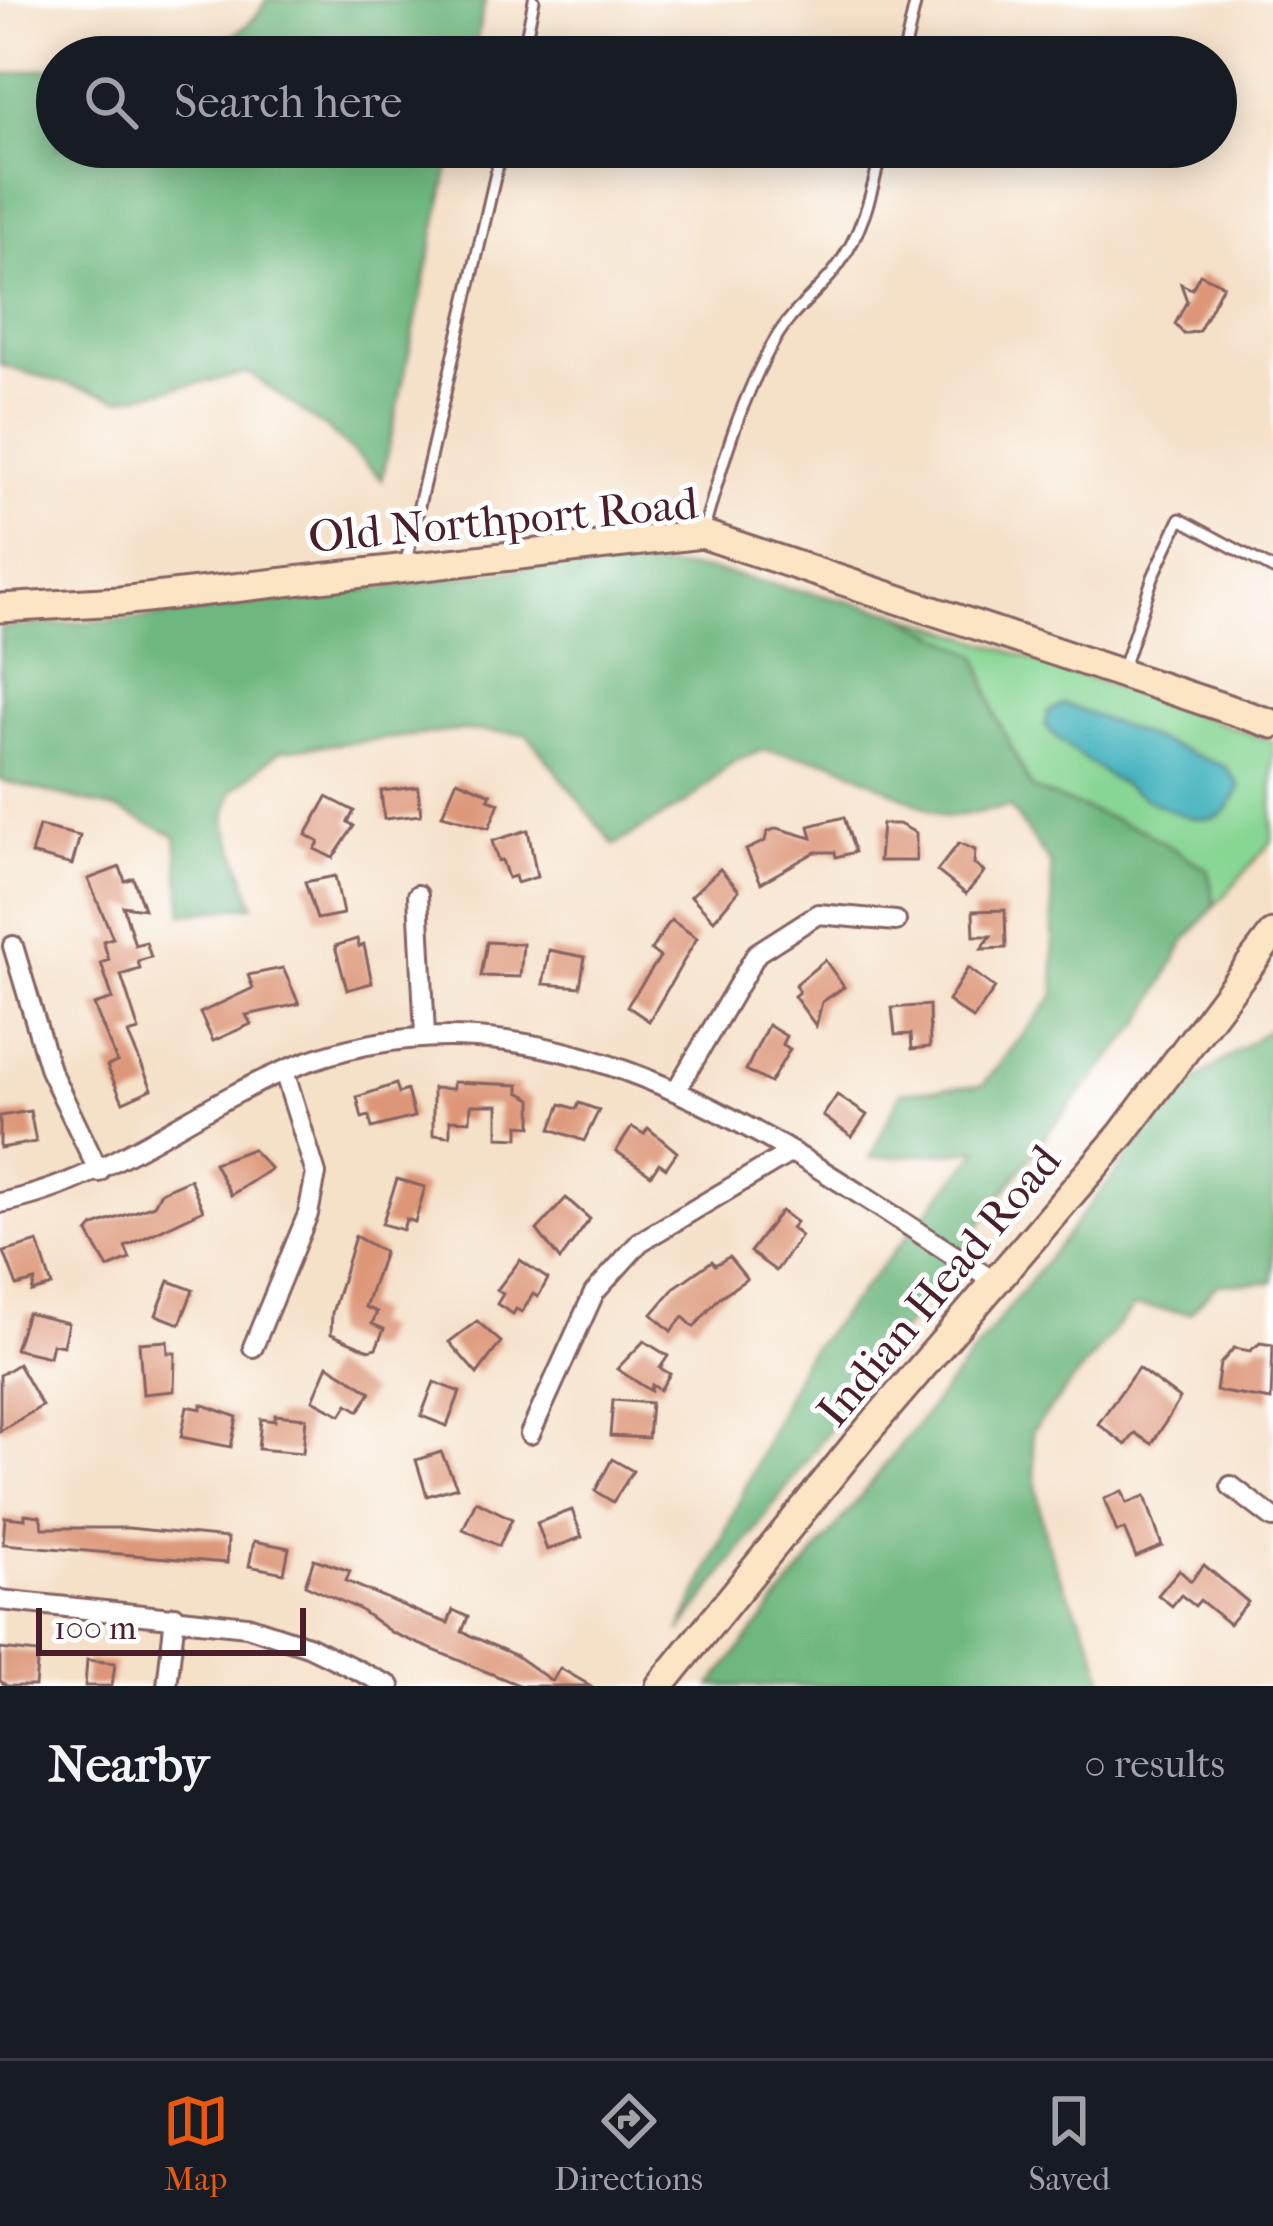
<!DOCTYPE html>
<style>
body{margin:0;font-family:"IM FELL French Canon",serif;background:#20242c;color:#f1f3f6}
.scale{position:absolute;left:36px;bottom:30px;width:270px;box-sizing:border-box;padding-left:12px;border:6px solid #4a1f2b;border-top:0;font-size:33px;line-height:42px;white-space:nowrap;color:#4a1f2b;-webkit-text-stroke:9px #fff;paint-order:stroke}
.list{margin:0;padding:0;list-style:none}
h2{display:flex;justify-content:space-between;align-items:center;height:156px;margin:0;padding:0 48px;font-size:51px}
h2 small{font-size:39px;font-weight:400;color:#9ea1a6}
.icon{flex:none;width:66px;height:66px;fill:none;stroke:currentColor;stroke-width:2;stroke-linecap:round;stroke-linejoin:round}
.map{position:relative;flex:none;width:1273px;height:1686px;overflow:hidden}
.search{position:absolute;background:#171b24;box-shadow:0 6px 30px #0003;left:36px;right:36px;top:36px;height:132px;display:flex;align-items:center;gap:30px;box-sizing:border-box;padding:0 42px;border-radius:66px;color:#9ea1a6;font-size:45px}
.sheet{height:372px;background:#171b24}
nav{display:flex;justify-content:space-around;align-items:center;box-sizing:border-box;height:168px;border-top:3px solid #363941;background:#171b24;font-size:33px;color:#9ea1a6}
nav a{display:grid;justify-items:center;gap:6px}
nav .on{color:#ea580c}
.map>svg:first-child{display:block}
.green{fill:#88d694;stroke:#697a60;stroke-width:3}
.forest{fill:#6eb77e;stroke:#5c6b54;stroke-width:3}
.water{fill:#44b4bd;stroke:#476a74;stroke-width:3}
.building{fill:#dd9678}
.lines{fill:none;stroke-linecap:round;stroke-linejoin:round}
.lane-casing{stroke:#866362;stroke-width:15}
.street-casing{stroke:#866362;stroke-width:24}
.secondary-casing{stroke:#866362;stroke-width:33}
.lane{stroke:#fff;stroke-width:9}
.street{stroke:#fff;stroke-width:18}
.secondary{stroke:#fce5c4;stroke-width:27}
.labels{text-anchor:middle;stroke-width:10;stroke-linejoin:round;paint-order:stroke}
.street-label{font-size:45px;fill:#4a1f2b;stroke:#fff}
</style>
<div class="map">
<svg width="1273" height="1686" viewBox="0 0 1273 1686">
<rect width="100%" height="100%" fill="#fff"/>
<filter id="ink" filterUnits="userSpaceOnUse"><feTurbulence type="fractalNoise" baseFrequency=".00833" numOctaves="2"/><feDisplacementMap in="SourceGraphic" scale="24" xChannelSelector="R" yChannelSelector="G"/><feConvolveMatrix kernelMatrix="1 2 1 2 8 2 1 2 1" color-interpolation-filters="sRGB"/></filter>
<filter id="wash" filterUnits="userSpaceOnUse"><feTurbulence type="fractalNoise" baseFrequency=".004" numOctaves="4" result="noise"/><feDisplacementMap in="SourceGraphic" scale="48" xChannelSelector="R" yChannelSelector="G"/><feGaussianBlur stdDeviation="2.7" result="paint"/><feColorMatrix in="noise" values="0 0 0 0 0 0 0 0 0 0 0 0 0 0 0 0 0 1.4 0 .05"/><feComposite in="paint" operator="in"/></filter>
<g filter="url(#wash)">
<rect width="100%" height="100%" fill="#f5e0c8"/>
<!-- green -->
<path class="green" d="M894,612L1273,741L1272,841L1215,906L1208,870L1144,831L1032,789L995,715L978,657Z"/>
<!-- forest -->
<g class="forest">
<path d="M266,0H485L473,57H121C173,51 240,55 266,0Z"/>
<path d="M57,67V147H453L382,479L331,432L249,373L120,399L0,365V75Z"/>
<path d="M582,561L710,570L894,612L978,656L995,715L1032,789L1144,831L1208,870L1215,906L1184,942L1143,1021L1052,1127L680,1632L803,1360L979,1150L870,1158L901,1092L983,1085L1055,995L1051,865L1010,807L946,818L834,762L763,750L733,762L689,801L614,845L527,734L465,730L281,750L232,791L225,820L254,905L183,914L176,836L119,810L0,780V628L142,618Z"/>
<path d="M1273,1026V1282L1217,1284L1190,1313L1134,1306L1032,1431C1034,1477 1039,1529 1058,1572C1079,1618 1093,1633 1105,1686H711L1180,1091Z"/>
</g>
<!-- water -->
<path class="water" d="M1064,704L1226,767L1240,787C1234,798 1229,811 1217,817C1181,833 1069,753 1045,725L1048,712Z"/>
<g id="blocks">
<!-- building -->
<g class="building">
<path d="M1200,274L1223,285L1199,331L1184,334L1175,324L1187,301L1181,284L1192,289Z"/>
<path d="M457,780L491,794L488,799L499,803L489,828L442,815Z"/>
<path d="M418,787L421,815L384,819L381,791Z"/>
<path d="M327,797L354,811L348,822L354,826L333,858L315,849L319,842L306,835Z"/>
<path d="M844,817L855,852L836,857L835,852H815L761,883L746,850L765,841L767,832L777,828L812,838L809,826Z"/>
<path d="M882,824H899L916,833V861H879Z"/>
<path d="M39,826L80,836L72,865L31,854Z"/>
<path d="M528,830L537,877L517,883L515,876L508,878L502,860L498,861L492,841Z"/>
<path d="M959,843L975,850L974,864L984,872L966,894L937,871Z"/>
<path d="M120,867L125,881L133,878L144,909L123,906L135,945L146,942L151,957L138,961L140,969L121,975L139,1031L128,1034L152,1089L123,1102L107,1066L117,1062L94,1005L113,999L101,963L109,960L103,941L113,938L88,879Z"/>
<path d="M720,869L739,890L714,920L691,896Z"/>
<path d="M335,876L343,914L317,919L305,882Z"/>
<path d="M1005,910L1006,948L981,949L991,936H974L973,911Z"/>
<path d="M671,920L697,938L649,1021L627,1006L660,957L651,950Z"/>
<path d="M357,939L359,947L364,945L372,983L347,990L335,946Z"/>
<path d="M487,942L523,944L520,977L481,976Z"/>
<path d="M549,950L585,957L580,987L543,984Z"/>
<path d="M825,960L844,987L822,1002L816,1026L794,996L799,992L795,985Z"/>
<path d="M283,968L299,1004L246,1015L251,1024L213,1041L200,1013L253,988L248,975Z"/>
<path d="M968,968L995,988L973,1019L948,1001Z"/>
<path d="M929,1005L930,1047L912,1049L911,1034L895,1035L892,1008Z"/>
<path d="M768,1025L786,1036L782,1044L790,1049L770,1083L746,1070Z"/>
<path d="M453,1082L519,1085V1092L532,1099V1126L519,1125V1138L498,1137V1105H471L470,1121L450,1120V1136L433,1135V1088L453,1089Z"/>
<path d="M396,1084L399,1093L407,1090L414,1117L372,1128L369,1116L362,1118L357,1097Z"/>
<path d="M837,1095L867,1115L852,1137L823,1116Z"/>
<path d="M579,1103L599,1110L584,1141L551,1129L561,1104L576,1109Z"/>
<path d="M30,1111L36,1142L0,1148V1116Z"/>
<path d="M632,1127L644,1134L648,1128L677,1152L666,1168L659,1163L651,1175L616,1151Z"/>
<path d="M252,1149L271,1169L231,1195L214,1163Z"/>
<path d="M190,1179L203,1210L125,1247L130,1259L108,1268L88,1233L94,1226L154,1205L161,1192Z"/>
<path d="M397,1179L425,1187L415,1222L406,1219L403,1230L382,1224Z"/>
<path d="M566,1198L590,1219L560,1260L537,1230Z"/>
<path d="M781,1211L796,1222L791,1228L801,1236L776,1271L750,1252Z"/>
<path d="M355,1236L384,1252L365,1307L377,1312L372,1324L384,1329L376,1348L369,1350L331,1334L332,1313Z"/>
<path d="M38,1242L52,1286L32,1292L35,1281L17,1286L4,1252Z"/>
<path d="M729,1257L747,1279L720,1297L694,1327L683,1317L671,1331L652,1314L675,1287L712,1261L715,1265Z"/>
<path d="M520,1260L548,1279L538,1297L533,1294L522,1312L516,1309L513,1314L497,1304L503,1294L497,1290Z"/>
<path d="M169,1281L193,1290L180,1324L156,1315Z"/>
<path d="M27,1313L68,1323L63,1346L52,1344L49,1357L15,1349Z"/>
<path d="M477,1321L501,1342L477,1374L449,1342Z"/>
<path d="M167,1341L168,1353H175L174,1391L143,1394L139,1343Z"/>
<path d="M644,1341L668,1356L660,1368L670,1374L660,1390L652,1385L651,1391L617,1369Z"/>
<path d="M1260,1343L1273,1345L1271,1400L1216,1391L1220,1364L1234,1348L1250,1351Z"/>
<path d="M18,1364L42,1406L0,1431V1375Z"/>
<path d="M328,1365L371,1392L359,1411L348,1404L341,1415L313,1400Z"/>
<path d="M1138,1368L1180,1399L1152,1444L1135,1433L1126,1445L1098,1424Z"/>
<path d="M434,1382L460,1392L447,1426L421,1416Z"/>
<path d="M613,1400L651,1403L648,1438L610,1436Z"/>
<path d="M201,1404L237,1417L231,1447L181,1437L187,1406L201,1409Z"/>
<path d="M275,1415L306,1418L303,1453L258,1449L261,1419L275,1421Z"/>
<path d="M441,1452L457,1487L427,1496L416,1460Z"/>
<path d="M612,1459L633,1471L613,1502L595,1491Z"/>
<path d="M1122,1491L1127,1503L1145,1496L1162,1546L1136,1557L1124,1529L1117,1532L1104,1499Z"/>
<path d="M476,1501L512,1519L499,1546L463,1529Z"/>
<path d="M572,1510L582,1537L547,1550L537,1523Z"/>
<path d="M25,1514L40,1516L43,1528H128L228,1538L227,1563L3,1544L5,1517L25,1519Z"/>
<path d="M254,1541L289,1548L284,1573L249,1566Z"/>
<path d="M314,1559L350,1571L346,1581L425,1615L448,1623L453,1610L468,1617L462,1632L515,1655L552,1681L560,1668L591,1686H521L392,1633L359,1609L305,1585Z"/>
<path d="M1204,1565L1248,1602L1229,1624L1200,1600L1195,1606L1181,1595L1172,1606L1158,1595L1179,1570L1191,1581Z"/>
<path d="M0,1649L38,1653L35,1686H7L0,1681Z"/>
<path d="M87,1660L115,1663L112,1686H85Z"/>
</g>
</g>
</g>
<g filter="url(#ink)">
<use href="#blocks" fill-opacity="0" stroke="#866362" stroke-width="3"/>
<g class="lines">
<!-- lane casing -->
<g class="lane-casing">
<g id="lane">
<path d="M522,57L534,0"/>
<path d="M903,57L916,0"/>
<path d="M704,529C722,464 741,397 776,338C790,314 813,296 831,275C862,237 872,194 882,147"/>
<path d="M405,566L502,147"/>
<path d="M1123,668L1153,577L1180,519L1273,569"/>
</g>
</g>
<!-- street casing -->
<g class="street-casing">
<g id="street">
<path d="M418,895L425,1035"/>
<path d="M13,946L50,1070L99,1172"/>
<path d="M677,1089L757,953L818,914L896,921"/>
<path d="M0,1203C108,1182 188,1110 288,1069C550,962 784,1147 995,1282"/>
<path d="M253,1347L308,1214L316,1174L284,1071"/>
<path d="M530,1434L594,1293L640,1242L791,1152"/>
<path d="M1231,1486L1273,1518"/>
<path d="M0,1600L247,1626L308,1646L390,1686"/>
<path d="M167,1686L175,1616"/>
</g>
</g>
<!-- secondary casing -->
<g class="secondary-casing">
<g id="secondary">
<path d="M0,608L120,601L702,534L1273,724"/>
<path d="M660,1686L861,1438L1122,1134L1273,934"/>
</g>
</g>
<!-- lane -->
<use href="#lane" class="lane"/>
<!-- street -->
<use href="#street" class="street"/>
<!-- secondary -->
<use href="#secondary" class="secondary"/>
</g>
</g>
<g class="labels">
<!-- street labels -->
<g class="street-label">
<text transform="translate(503 519) rotate(-5)" y="16">Old Northport Road</text>
<text transform="translate(938 1285) rotate(-50)" y="16">Indian Head Road</text>
</g>
</g>
</svg>
<div class="scale">100 m</div>
<div class="search"><svg class="icon" aria-label="search" viewBox="0 0 24 24"><circle cx="10" cy="10" r="6"/><path d="M15 15l6 6"/></svg>Search here</div>
</div>
<section class="sheet">
<h2>Nearby<small>0 results</small></h2>
<ul class="list">
</ul>
</section>
<nav>
<a class="on"><svg class="icon" aria-label="map" viewBox="0 0 24 24"><path d="M3 6l6-2 6 2 6-2v14l-6 2-6-2-6 2zM9 4v14M15 6v14"/></svg>Map</a>
<a><svg class="icon" aria-label="directions" viewBox="0 0 24 24"><path d="M12 3l9 9-9 9-9-9zM9 14v-3h6M13 9l2 2-2 2"/></svg>Directions</a>
<a><svg class="icon" aria-label="saved" viewBox="0 0 24 24"><path d="M7 4h10v16l-5-4-5 4z"/></svg>Saved</a>
</nav>
